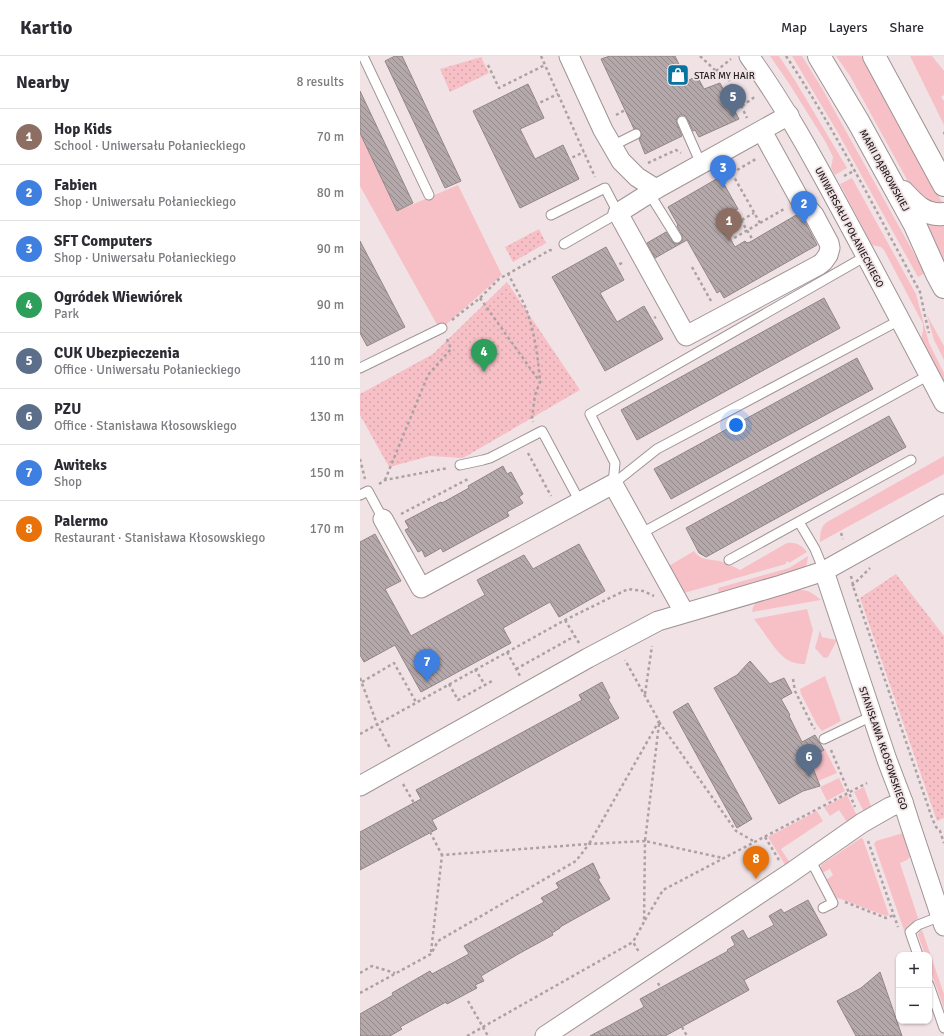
<!DOCTYPE html>
<meta charset="utf-8">
<style>
body{margin:0;font-family:Signika,sans-serif;background:#f2f2f3;color:#2b2b33}
.controls{position:absolute;right:12px;bottom:12px;display:grid;overflow:hidden;border-radius:8px;box-shadow:0 1px 3px #0004}
.controls button{width:36px;height:36px;display:grid;place-items:center;padding:0;border:0;border-bottom:1px solid #e1e1e2;background:#fff;color:#2b2b33;font:20px sans-serif}
.you{position:absolute;left:376px;top:369px;width:14px;height:14px;margin:-10px;border:3px solid #fff;border-radius:50%;background:#1a73e8;box-shadow:0 0 0 6px #1a73e833}
.badge{display:grid;place-items:center;width:26px;height:26px;border-radius:50%;background:#b45309;color:#fff;font-size:13px;font-weight:700}
.pin{position:absolute;translate:-50% -33px;filter:drop-shadow(0 1px 2px #0008)}
.pin::after{content:'';position:absolute;top:21px;width:14px;height:12px;background:inherit;clip-path:polygon(0 0,100% 0,50% 100%)}
.list{margin:0;padding:0;list-style:none}
h2{display:flex;justify-content:space-between;align-items:center;height:52px;margin:0;padding:0 16px;font-size:17px}
h2 small{font-size:13px;font-weight:400;color:#7c7c81}
.list li{display:grid;grid-template-columns:26px 1fr auto;gap:12px;align-items:center;box-sizing:border-box;height:56px;padding:0 16px;border-top:1px solid #e1e1e2}
.list b{display:block;font-size:15px;white-space:nowrap}
.list p{margin:0;font-size:13px;white-space:nowrap;color:#7c7c81}
.list em{font-size:13px;font-style:normal;color:#7c7c81}
.map{position:relative;flex:none;width:584px;height:980px;overflow:hidden}
header{display:flex;align-items:center;gap:24px;box-sizing:border-box;height:56px;padding:0 20px;background:#fff;border-bottom:1px solid #e1e1e2}
header strong{font-size:19px}
nav{display:flex;gap:22px;margin-inline-start:auto;font-size:14px}
main{display:flex}
aside{flex:1;background:#fff}
.map>svg:first-child{display:block}
.grass{fill:#f7c0c7}
.park{fill:url(#park-dots)}
.building{fill:url(#building-back-hatch);stroke:#928687}
.lines{fill:none;stroke-linecap:round;stroke-linejoin:round}
.lane-casing{stroke:#9f9394;stroke-width:11}
.street-casing{stroke:#9f9394;stroke-width:21}
.secondary-casing{stroke:#9f9394;stroke-width:24}
.path{stroke:#aca1a3;stroke-width:2.5;stroke-dasharray:3 3;stroke-linecap:butt}
.lane{stroke:#fff;stroke-width:9}
.street{stroke:#fff;stroke-width:19}
.secondary{stroke:#fff;stroke-width:22}
.labels{text-anchor:middle;stroke-width:3.5;stroke-linejoin:round;paint-order:stroke}
.poi-label{font-size:10px;fill:#231e1f;stroke:#f1e3e5;text-anchor:start}
.street-label{font-size:10px;fill:#231e1f;stroke:#f1e3e5}
</style>
<header>
<strong>Kartio</strong>
<nav><a>Map</a><a>Layers</a><a>Share</a></nav>
</header>
<main>
<aside>
<h2>Nearby<small>8 results</small></h2>
<ul class="list">
<li><span class="badge" style="background:#8d6e63">1</span><div><b>Hop Kids</b><p>School · Uniwersału Połanieckiego</p></div><em>70 m</em></li>
<li><span class="badge" style="background:#3f7fe0">2</span><div><b>Fabien</b><p>Shop · Uniwersału Połanieckiego</p></div><em>80 m</em></li>
<li><span class="badge" style="background:#3f7fe0">3</span><div><b>SFT Computers</b><p>Shop · Uniwersału Połanieckiego</p></div><em>90 m</em></li>
<li><span class="badge" style="background:#2e9e5b">4</span><div><b>Ogródek Wiewiórek</b><p>Park</p></div><em>90 m</em></li>
<li><span class="badge" style="background:#5c6f8a">5</span><div><b>CUK Ubezpieczenia</b><p>Office · Uniwersału Połanieckiego</p></div><em>110 m</em></li>
<li><span class="badge" style="background:#5c6f8a">6</span><div><b>PZU</b><p>Office · Stanisława Kłosowskiego</p></div><em>130 m</em></li>
<li><span class="badge" style="background:#3f7fe0">7</span><div><b>Awiteks</b><p>Shop</p></div><em>150 m</em></li>
<li><span class="badge" style="background:#e8710a">8</span><div><b>Palermo</b><p>Restaurant · Stanisława Kłosowskiego</p></div><em>170 m</em></li>
</ul>
</aside>
<div class="map">
<svg width="584" height="980" viewBox="0 0 584 980">
<defs>
<pattern id="park-dots" width="8" height="8" patternUnits="userSpaceOnUse"><rect width="8" height="8" fill="#f7c0c7"/><path d="M2 2h.1M6 6h.1" fill="none" stroke="#d3a5aa" stroke-width="1.8" stroke-linecap="round"/></pattern>
<pattern id="building-back-hatch" width="6" height="6" patternUnits="userSpaceOnUse"><rect width="6" height="6" fill="#b5a8aa"/><path d="M-1 5l2 2M0 0l6 6M5-1l2 2" fill="none" stroke="#93888a"/></pattern>
</defs>
<rect width="100%" height="100%" fill="#f1e3e5"/>
<!-- grass -->
<g class="grass">
<path d="M410,0H419L436,26L487,112L475,119L471,112L473,101L465,85L430,29Z"/>
<path d="M432,0H442L463,34L565,217L558,221L478,77Z"/>
<path d="M476,0H501L582,146L581,148L569,146L551,131L490,20Z"/>
<path d="M550,0H572L584,15V39L581,41L584,45V69Z"/>
<path d="M0,77L37,155L98,129L142,219L80,274L0,130Z"/>
<path d="M492,122L556,238L569,287L584,317V328L561,284L563,274V268L524,194L521,191L512,189L480,128Z"/>
<path d="M558,162L584,166V210Z"/>
<path d="M567,259L584,290V304L574,284Z"/>
<path d="M584,400V418L460,486C460,478 460,471 467,466Z"/>
<path d="M427,487C435,486 442,489 447,496L429,507L428,505L426,506V508L324,537L307,511L334,495C341,505 350,503 360,505C367,507 374,511 380,514Z"/>
<path d="M448,500L447,507L446,510L433,516L359,538L358,532L429,512Z"/>
<path d="M436,534C447,533 453,537 461,544L392,556L393,551L397,545Z"/>
<path d="M447,553L453,574L445,608C438,608 432,607 426,603C416,597 402,573 394,563Z"/>
<path d="M460,574L462,581L477,584L468,601L464,602L455,592Z"/>
<path d="M465,620L481,665L462,675L457,669L441,638L440,633Z"/>
<path d="M465,693L477,717L458,725L449,702Z"/>
<path d="M479,722L485,735L467,745L460,731Z"/>
<path d="M504,731L512,753L505,758L494,736Z"/>
<path d="M487,739L498,762L487,766L479,754L470,760L464,751Z"/>
<path d="M457,755L463,765L421,793L430,807L427,812L408,781Z"/>
<path d="M543,777L550,801L547,804L540,807L558,862L544,874L514,788L516,785Z"/>
<path d="M501,782L503,783L529,859L526,860L475,841L466,824L473,819L470,813L462,817L461,814V809Z"/>
<path d="M562,874L584,938V953L569,910V899H565L558,879L559,876Z"/>
</g>
<!-- park -->
<g class="park">
<path d="M121,1L129,17L90,36L80,13Z"/>
<path d="M179,173L186,187L153,206L145,191Z"/>
<path d="M147,226L220,334L103,402L70,400L29,411L0,359V338L73,298Z"/>
<path d="M536,518L584,580V762L577,765L500,542Z"/>
</g>
<!-- building -->
<g class="building">
<path d="M35,0H42L101,125L85,132L25,5Z"/>
<path d="M250,0H315L327,25L337,20L344,33L360,27L379,63L339,81L335,74L333,75L326,60L323,59H320L317,62L316,65L322,80L285,98L279,83L281,81V76L279,73H274L241,3Z"/>
<path d="M168,28L184,62L160,73L175,103L203,89L219,123L160,152L113,55Z"/>
<path d="M0,35L53,147L37,155L0,77Z"/>
<path d="M360,121L378,153L359,163L375,191L385,185L387,187L390,186L438,158L444,164L457,189L364,242L360,235L357,237L327,184L295,202L287,187L306,176L314,187L317,188L320,187L322,184V179L317,170L318,169L308,151Z"/>
<path d="M0,185L45,271L7,290L0,277Z"/>
<path d="M246,191L264,224L240,237L257,266L284,250L303,283L245,315L192,221Z"/>
<path d="M464,242L480,272L277,384L261,354Z"/>
<path d="M497,302L513,333L311,443L294,413Z"/>
<path d="M529,360L546,391L346,501L339,497L326,472Z"/>
<path d="M143,410L147,418L151,416L163,438L159,441L163,447L147,456L149,460L83,496L81,492L65,501L62,494L58,496L45,474L49,472L45,465L81,446L82,447L109,432L108,430Z"/>
<path d="M15,478L41,525L25,533L51,580L125,539L117,524L164,499L173,513L219,488L245,535L199,561L190,546L143,572L151,587L61,636L35,589L4,606L0,599V486Z"/>
<path d="M390,605L410,628L424,622L432,637L421,643L430,659L429,660L442,686L455,679L464,694L449,702L460,730L443,735L419,748L354,632L377,619Z"/>
<path d="M242,626L250,642L248,643L259,662L72,764L77,773L0,814V776L61,743L56,734L222,644L219,639Z"/>
<path d="M328,647L392,763L377,772L313,656Z"/>
<path d="M233,807L240,822L238,823L250,843L200,871V872L192,877L193,879L160,897L121,920L124,925L115,929L117,932L87,948L86,946L40,971L42,973L30,980H0V958L33,939L32,937L70,915L72,918L109,898L104,890L184,846L181,842L199,832L196,827Z"/>
<path d="M448,844L467,879L384,924L389,934L305,980H230L284,951L280,943L368,895L367,894L375,889L371,881L383,874L388,883L414,869L409,860L421,853L424,857Z"/>
<path d="M520,916L542,980H496L477,945L501,932Z"/>
</g>
<g class="lines">
<!-- lane casing -->
<g class="lane-casing">
<g id="lane">
<path d="M3,0L69,139"/>
<path d="M322,65L341,108"/>
<path d="M252,90L276,78"/>
<path d="M289,137L317,182"/>
<path d="M191,159L245,132L258,157L204,188"/>
<path d="M0,312L82,272"/>
<path d="M100,409L123,404L130,402L182,375L220,446"/>
<path d="M253,428L255,407L230,358L506,200"/>
<path d="M253,428L297,393L540,264"/>
<path d="M0,439L8,435L23,463"/>
<path d="M439,466L455,493L464,515"/>
<path d="M280,478L569,319"/>
<path d="M369,504L551,404"/>
<path d="M464,683L512,660"/>
<path d="M450,803L473,847L463,852"/>
<path d="M558,899L550,876L558,869L581,860"/>
<path d="M569,929L584,972"/>
</g>
</g>
<!-- street casing -->
<g class="street-casing">
<g id="street">
<path d="M209,0L243,74L261,105L277,121L296,133"/>
<path d="M389,0C423,47 451,98 478,148C514,214 549,281 584,347"/>
<path d="M402,75L440,144L454,159L469,187L470,192L468,199L463,206L459,209L326,280L258,157L296,133L429,59"/>
<path d="M23,463L61,532L253,428L324,556"/>
<path d="M464,515L527,704L543,746L550,768L584,870"/>
<path d="M0,730L228,602L298,565L421,529L464,515L584,448"/>
<path d="M185,980L429,818L502,767L530,751L543,746"/>
</g>
</g>
<!-- secondary casing -->
<g class="secondary-casing">
<g id="secondary">
<path d="M459,0L499,67L555,169L577,218L584,231"/>
<path d="M514,0L584,129"/>
<path d="M543,136C555,149 565,160 584,158"/>
</g>
</g>
<!-- path -->
<g class="path">
<path d="M181,0L235,121"/>
<path d="M340,0L356,15L369,24L387,62"/>
<path d="M426,0C476,75 517,157 560,236L565,260L569,277"/>
<path d="M128,9L139,32L185,9"/>
<path d="M356,15L371,3"/>
<path d="M175,49L198,38"/>
<path d="M382,50L396,40"/>
<path d="M256,59L265,54"/>
<path d="M583,77H584"/>
<path d="M207,104L224,96"/>
<path d="M288,107L316,94L321,97"/>
<path d="M369,112L400,167"/>
<path d="M372,117L396,103"/>
<path d="M484,120L494,115"/>
<path d="M381,164L394,186"/>
<path d="M361,176L394,157"/>
<path d="M369,185L424,153"/>
<path d="M254,211L264,206"/>
<path d="M332,211L351,245"/>
<path d="M148,217C153,228 159,238 164,248C174,271 178,301 180,325"/>
<path d="M120,242L180,326L175,339L172,362L173,366"/>
<path d="M92,264L120,242L139,223L190,194L193,195"/>
<path d="M289,265L296,261"/>
<path d="M168,397L191,440"/>
<path d="M0,403L5,423"/>
<path d="M25,424L68,319L91,293L87,283"/>
<path d="M19,428L25,424L88,412"/>
<path d="M41,458L108,423"/>
<path d="M481,477L483,483"/>
<path d="M491,520L494,533L572,762L576,771L580,775L584,787"/>
<path d="M492,530L510,512"/>
<path d="M205,564L219,587"/>
<path d="M147,596L160,620"/>
<path d="M115,613L125,629"/>
<path d="M156,613L215,580"/>
<path d="M0,622L17,668L30,692"/>
<path d="M433,623L435,635L453,671L455,673"/>
<path d="M2,626L34,607L56,646"/>
<path d="M89,628L98,644L132,625"/>
<path d="M285,638L292,590"/>
<path d="M299,666L376,775L395,786"/>
<path d="M299,668L285,785L363,802"/>
<path d="M0,678L205,564L268,533L283,535L294,540"/>
<path d="M471,694L495,751"/>
<path d="M43,728L54,747"/>
<path d="M70,776L82,799"/>
<path d="M405,781L419,804"/>
<path d="M508,785L538,871"/>
<path d="M485,846L526,862L534,859"/>
<path d="M285,864L303,834L507,727"/>
<path d="M71,896L82,799L229,788L299,665L265,604"/>
<path d="M0,917L12,910L35,917"/>
<path d="M298,927L305,940"/>
<path d="M0,937L71,898L78,885L216,805L229,788L285,785L284,866L273,886L279,896"/>
<path d="M108,945L128,980"/>
<path d="M322,971L327,980"/>
<path d="M107,980L273,886"/>
</g>
<!-- lane -->
<use href="#lane" class="lane"/>
<!-- street -->
<use href="#street" class="street"/>
<!-- secondary -->
<use href="#secondary" class="secondary"/>
</g>
<!-- icons -->
<defs>
<g id="shop-square" transform="scale(1.15)"><rect x="-9" y="-9" width="18" height="18" rx="4" fill="#07739f" stroke="#f1e3e5"/><path d="M-5-2.5h2.3a2.7 3.5 0 0 1 5.4 0H5L5.5 6h-11ZM-1.5-2.5h3a1.5 2.3 0 0 0-3 0Z" fill="#fff"/></g>
</defs>
<g fill-rule="evenodd">
<use href="#shop-square" x="318" y="19"/>
</g>
<g class="labels">
<!-- poi labels -->
<g class="poi-label">
<text x="334" y="23">STAR MY HAIR</text>
</g>
<!-- street labels -->
<g class="street-label">
<text transform="translate(525 114) rotate(61)" y="4">MARII DĄBROWSKIEJ</text>
<text transform="translate(490 171) rotate(62)" y="4">UNIWERSAŁU POŁANIECKIEGO</text>
<text transform="translate(524 692) rotate(71)" y="4">STANISŁAWA KŁOSOWSKIEGO</text>
</g>
</g>
</svg>
<div class="controls">
<button>+</button>
<button>−</button>
</div>
<div class="you"></div>
<div class="pin badge" style="left:369px;top:185px;background:#8d6e63">1</div>
<div class="pin badge" style="left:444px;top:168px;background:#3f7fe0">2</div>
<div class="pin badge" style="left:363px;top:132px;background:#3f7fe0">3</div>
<div class="pin badge" style="left:124px;top:316px;background:#2e9e5b">4</div>
<div class="pin badge" style="left:373px;top:61px;background:#5c6f8a">5</div>
<div class="pin badge" style="left:449px;top:721px;background:#5c6f8a">6</div>
<div class="pin badge" style="left:67px;top:626px;background:#3f7fe0">7</div>
<div class="pin badge" style="left:396px;top:823px;background:#e8710a">8</div>
</div>
</main>
